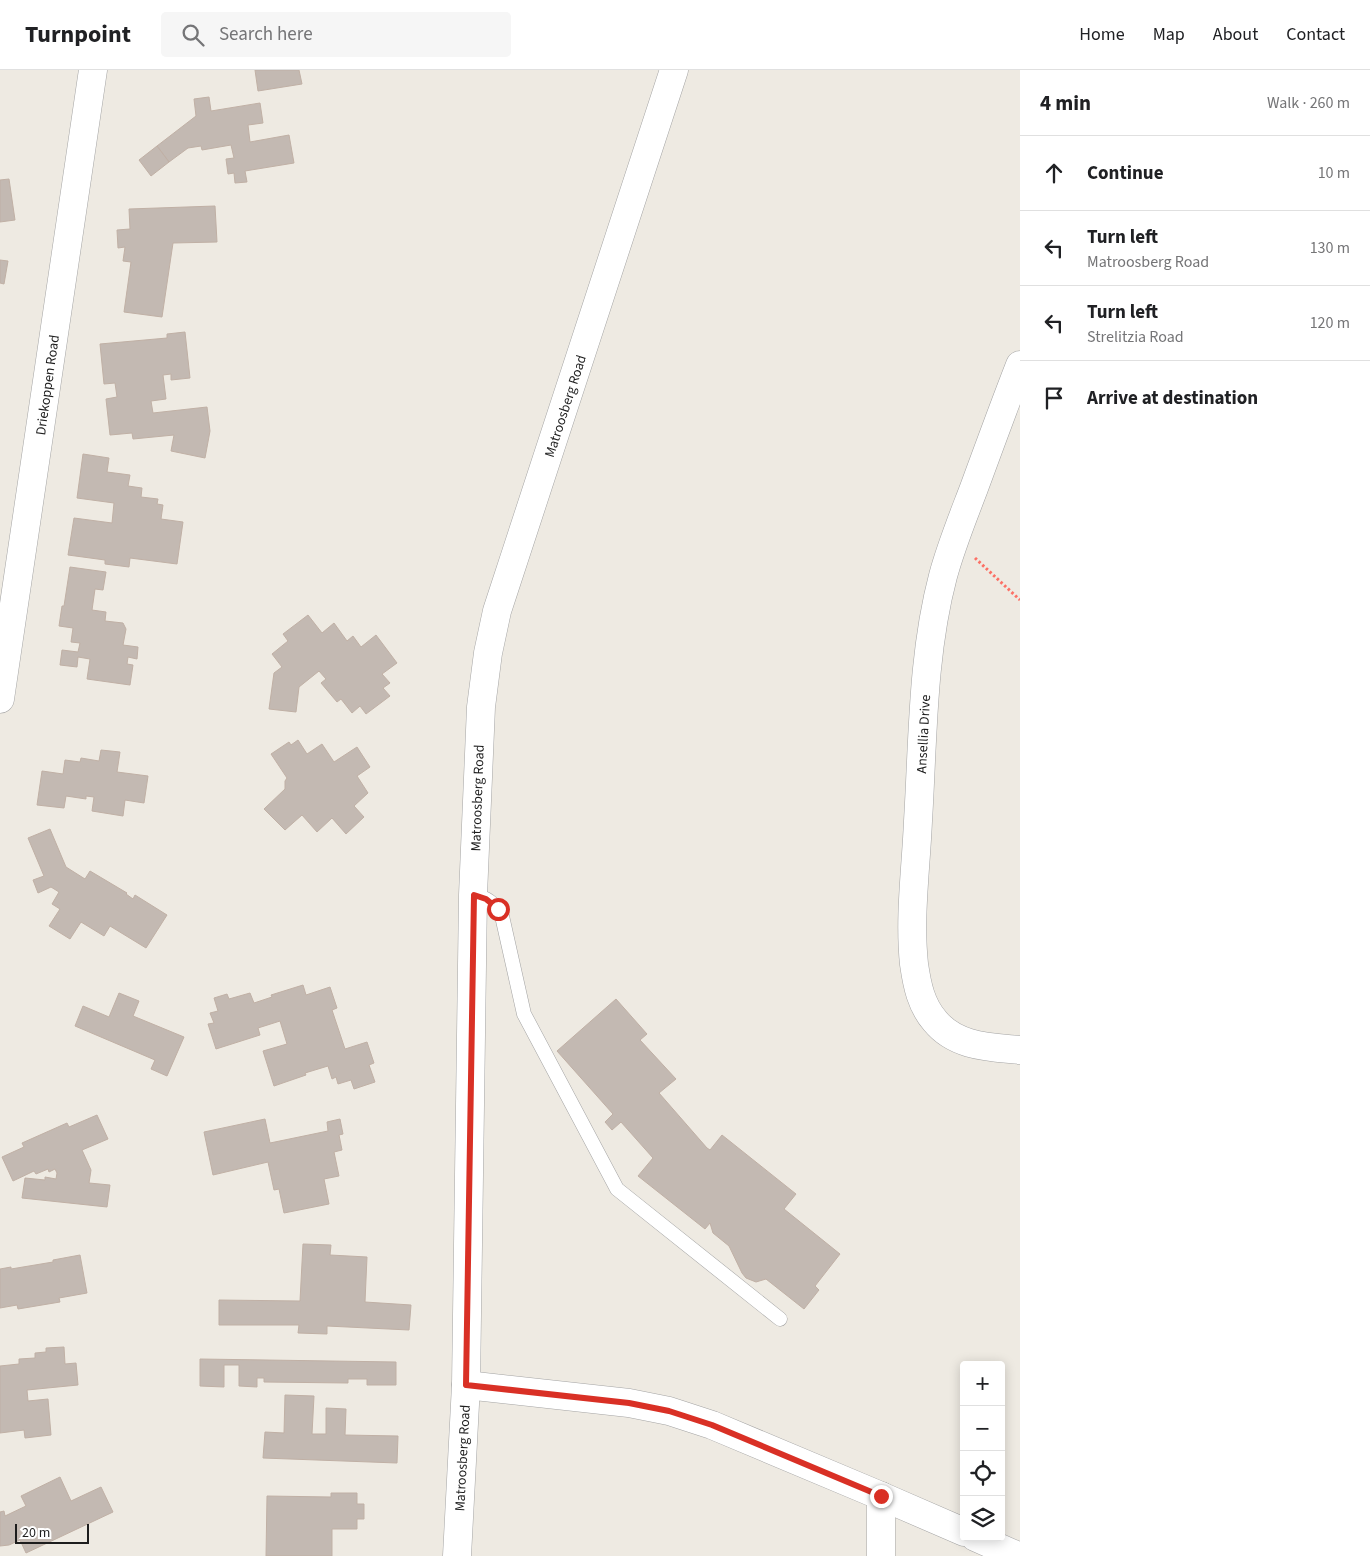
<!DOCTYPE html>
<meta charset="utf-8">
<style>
body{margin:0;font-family:"Source Sans 3",sans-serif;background:#f6f6f6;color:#202124}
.controls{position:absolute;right:15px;bottom:15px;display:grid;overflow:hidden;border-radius:5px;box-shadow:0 2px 12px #0003}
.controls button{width:45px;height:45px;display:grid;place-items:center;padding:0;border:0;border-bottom:1px solid #e0e0e0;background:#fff;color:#202124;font:25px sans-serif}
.scale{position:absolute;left:15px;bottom:12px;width:74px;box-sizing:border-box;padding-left:5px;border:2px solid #1d1d1d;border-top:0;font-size:14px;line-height:18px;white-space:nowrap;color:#1d1d1d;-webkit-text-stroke:4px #fff;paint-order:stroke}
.stop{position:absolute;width:15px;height:15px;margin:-11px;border:4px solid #d93025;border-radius:50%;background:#fff}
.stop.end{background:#d93025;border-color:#fff;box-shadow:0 1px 5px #0008}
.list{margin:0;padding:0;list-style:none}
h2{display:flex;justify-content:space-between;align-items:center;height:65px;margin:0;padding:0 20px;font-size:21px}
h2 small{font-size:16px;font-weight:400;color:#757577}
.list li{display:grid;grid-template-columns:32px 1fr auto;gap:15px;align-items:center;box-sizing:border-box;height:75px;padding:0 20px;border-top:1px solid #e0e0e0}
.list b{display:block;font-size:19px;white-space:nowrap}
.list p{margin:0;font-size:16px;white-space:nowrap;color:#757577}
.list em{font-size:16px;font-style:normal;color:#757577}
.icon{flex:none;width:28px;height:28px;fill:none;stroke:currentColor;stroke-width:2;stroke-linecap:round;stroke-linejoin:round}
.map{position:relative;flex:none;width:1020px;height:1486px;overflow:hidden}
header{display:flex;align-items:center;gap:30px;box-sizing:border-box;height:70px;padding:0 25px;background:#fff;border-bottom:1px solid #e0e0e0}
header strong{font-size:24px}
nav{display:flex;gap:28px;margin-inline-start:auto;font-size:18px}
.search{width:350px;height:45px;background:#f6f6f6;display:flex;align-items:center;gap:12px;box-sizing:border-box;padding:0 18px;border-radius:5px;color:#757577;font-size:19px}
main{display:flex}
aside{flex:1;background:#fff}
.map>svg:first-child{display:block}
.building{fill:#c3b9b2;stroke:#c0b0a5}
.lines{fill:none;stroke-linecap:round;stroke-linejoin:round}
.lane-casing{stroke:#a4a4a4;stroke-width:15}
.street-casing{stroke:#a4a4a4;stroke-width:29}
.path{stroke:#fc7166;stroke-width:3;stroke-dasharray:2.5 2.5;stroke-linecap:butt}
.lane{stroke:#fff;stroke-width:14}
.street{stroke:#fff;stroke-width:28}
.route{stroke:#d93025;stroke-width:6}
.labels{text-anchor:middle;stroke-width:4;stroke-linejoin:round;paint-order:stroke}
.street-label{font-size:14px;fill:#1d1d1d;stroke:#fff}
</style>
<header>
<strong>Turnpoint</strong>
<div class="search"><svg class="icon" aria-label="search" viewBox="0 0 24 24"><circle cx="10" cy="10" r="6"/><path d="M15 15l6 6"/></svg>Search here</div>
<nav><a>Home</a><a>Map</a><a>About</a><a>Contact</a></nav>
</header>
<main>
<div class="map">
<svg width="1020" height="1486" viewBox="0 0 1020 1486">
<rect width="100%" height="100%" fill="#eeeae2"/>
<!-- building -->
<g class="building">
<path d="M255,0H299L302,14L258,21Z"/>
<path d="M209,27L211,41L260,33L263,53L248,55L250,72L289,65L294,93L245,101L247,112L235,113L234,103L228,104L226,89L234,88L231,75L202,80L201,76L188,78L169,92L157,76L196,46L194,29Z"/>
<path d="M157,76L169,92L151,106L139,90Z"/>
<path d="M9,109L15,150L0,152V110Z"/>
<path d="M215,136L217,172L173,173L162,247L124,242L131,192L123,191L125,177L118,178L117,160L130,159L129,139Z"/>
<path d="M0,190L8,191L4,214L0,213Z"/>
<path d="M185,262L190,308L171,310V304L163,305L166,329L151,331L153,343L207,337L210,361L205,388L171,381L174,365L133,369L132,363L110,365L106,329L117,327L115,313L104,314L100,274L167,268V264Z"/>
<path d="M83,384L109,388L107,402L130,405L128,416L142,418L141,427L158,429L157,434L163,435L161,449L183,452L177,494L130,488L129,497L105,494V490L68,485L74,448L112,453L114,433L77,428Z"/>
<path d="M70,497L106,502L103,520L95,519L92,540L106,542L105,551L123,553L126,559L123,575L138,577L137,589L128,587L127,594L133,595L130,615L87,609L90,589L78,587L77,597L60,595L62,580L78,582L80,573L71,572L73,558L59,556L62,536H64Z"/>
<path d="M308,545L322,563L334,553L347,571L353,566L361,577L376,565L397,593L382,604L390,613L383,618L390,626L366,644L360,636L352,643L341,629L337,632L321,613L326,609L319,601L299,617L296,642L269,639L274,603L282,597L272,584L288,571L283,564Z"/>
<path d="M298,670L307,684L322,674L334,692L357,677L370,697L357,706L368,723L354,736L364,747L346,764L332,748L317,762L302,745L285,760L264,739L285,719V711L287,708L271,684L289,672L291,675Z"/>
<path d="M101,680L120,682L117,702L148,706L144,733L125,730L123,746L92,741L94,727L86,726V729L66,726L64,738L37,735L42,701L63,704L65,690L80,692L81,688L99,691Z"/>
<path d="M50,759L66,797L85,809L90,801L127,823L126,824L133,829L135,825L167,845L146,878L110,856L104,866L81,852L70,869L49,856L60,839L52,834L59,822L51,817L38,823L33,810L44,806L28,768Z"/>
<path d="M303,915L306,925L330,917L337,938L332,940L345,979L367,972L374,993L369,995L375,1012L354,1019L351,1010L338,1014L336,1007L332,1009L328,996L305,1003L306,1005L274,1016L263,981L287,974L280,951L258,958L260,965L216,979L208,954L214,953L210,943L218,941L214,928L227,924L229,929L250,923L254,933L272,927L271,925Z"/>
<path d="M119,923L139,931L133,946L184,967L167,1006L151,999L155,990L75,956L83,936L109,947Z"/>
<path d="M616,929L647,964L640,970L676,1009L659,1023L707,1078L710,1080L722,1065L796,1124L784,1139L840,1184L815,1216L819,1220L804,1239L766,1209L756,1212L746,1208L742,1203L729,1176L713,1163L710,1153L705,1159L638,1106L653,1088L621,1052L612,1060L605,1052L613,1044L557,981Z"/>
<path d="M97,1045L108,1069L82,1080L91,1100L89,1113L110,1115L107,1137L22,1128L25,1108L45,1110V1107L56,1109L57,1103L55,1099L49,1102L48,1099L36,1104L34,1101L13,1111L2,1087L24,1077L22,1073L67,1053L69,1057Z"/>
<path d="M265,1049L270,1073L328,1061L327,1052L340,1049L343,1064L339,1065L342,1080L334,1082L339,1106L324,1109L329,1134L284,1143L279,1119L274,1120L268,1092L213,1105L204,1062Z"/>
<path d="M303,1174L331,1175L330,1185L367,1187L365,1232L411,1235L409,1260L327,1256V1264L298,1263L299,1255H219V1230L300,1231Z"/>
<path d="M80,1185L87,1223L59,1228L60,1232L18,1239L17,1235L0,1238V1199L11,1197V1199L53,1192V1190Z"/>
<path d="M64,1277L65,1294L76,1293L78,1315L27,1320L28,1331L48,1329L51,1365L25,1368L24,1360L0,1363V1296L19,1294V1289L35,1288V1283L46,1282V1278Z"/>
<path d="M200,1289L396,1292V1315H367V1309H348V1313L264,1312V1308H257V1317L239,1316V1295H224V1317L200,1316Z"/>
<path d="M285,1325L314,1326L312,1364H326V1338L346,1339L345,1365L398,1366L397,1393L263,1388L265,1362L284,1363Z"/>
<path d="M60,1407L71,1431L101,1417L113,1442L26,1483L20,1470L9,1475L0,1476V1442L4,1441L5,1446L26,1436L21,1426Z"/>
<path d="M331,1423H357V1434H364V1449H357V1459H332V1486H266L267,1426L331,1427Z"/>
</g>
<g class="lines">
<!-- lane casing -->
<g class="lane-casing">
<path id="lane" d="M473,825C487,827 496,835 502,846L524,944L617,1119L780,1249"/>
</g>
<!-- street casing -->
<g class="street-casing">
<g id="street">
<path d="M1020,295C1004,336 989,377 974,418C963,447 951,476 943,506C922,585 923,670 918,751C916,798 909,847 914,894C917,915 921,935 935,951C956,977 990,977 1020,980"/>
<path d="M0,629L93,0"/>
<path d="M466,1315L629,1333L669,1341L712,1355L881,1426L964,1462"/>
<path d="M975,1467L1018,1486"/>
<path d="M457,1486L466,1315L473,825L481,637L488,583L497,541L674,0"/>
<path d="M881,1486V1426"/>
</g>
</g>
<!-- path -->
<path class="path" d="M975,488L1020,530"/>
<!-- lane -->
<use href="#lane" class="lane"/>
<!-- street -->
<use href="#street" class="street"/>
</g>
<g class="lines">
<!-- route -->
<path class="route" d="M498,839L486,829L474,825L466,1315L629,1333L669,1341L712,1355L881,1426"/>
</g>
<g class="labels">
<!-- street labels -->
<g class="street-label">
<text transform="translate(47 315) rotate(-82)" y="5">Driekoppen Road</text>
<text transform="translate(565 336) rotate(-72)" y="5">Matroosberg Road</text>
<text transform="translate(923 664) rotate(-87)" y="5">Ansellia Drive</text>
<text transform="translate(477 728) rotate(-88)" y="5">Matroosberg Road</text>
<text transform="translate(462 1388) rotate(-87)" y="5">Matroosberg Road</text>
</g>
</g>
</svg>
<div class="controls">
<button>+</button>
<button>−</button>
<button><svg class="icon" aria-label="locate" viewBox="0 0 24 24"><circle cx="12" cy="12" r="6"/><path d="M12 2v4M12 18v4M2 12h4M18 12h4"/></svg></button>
<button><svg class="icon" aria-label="layers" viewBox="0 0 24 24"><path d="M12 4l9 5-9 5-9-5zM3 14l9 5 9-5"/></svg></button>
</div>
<div class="scale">20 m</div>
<div class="stop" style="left:498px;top:839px"></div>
<div class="stop end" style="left:881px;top:1426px"></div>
</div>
<aside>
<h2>4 min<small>Walk · 260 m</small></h2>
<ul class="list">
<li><svg class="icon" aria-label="ahead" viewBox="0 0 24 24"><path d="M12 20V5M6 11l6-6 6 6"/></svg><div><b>Continue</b></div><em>10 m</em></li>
<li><svg class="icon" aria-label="left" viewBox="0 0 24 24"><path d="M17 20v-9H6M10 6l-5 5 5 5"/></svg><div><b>Turn left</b><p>Matroosberg Road</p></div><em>130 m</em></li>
<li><svg class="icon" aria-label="left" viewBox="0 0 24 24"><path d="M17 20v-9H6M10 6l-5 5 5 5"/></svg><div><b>Turn left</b><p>Strelitzia Road</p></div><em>120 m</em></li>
<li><svg class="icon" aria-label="arrive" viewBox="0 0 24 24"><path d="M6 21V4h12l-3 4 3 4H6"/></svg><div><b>Arrive at destination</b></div></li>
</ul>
</aside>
</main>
